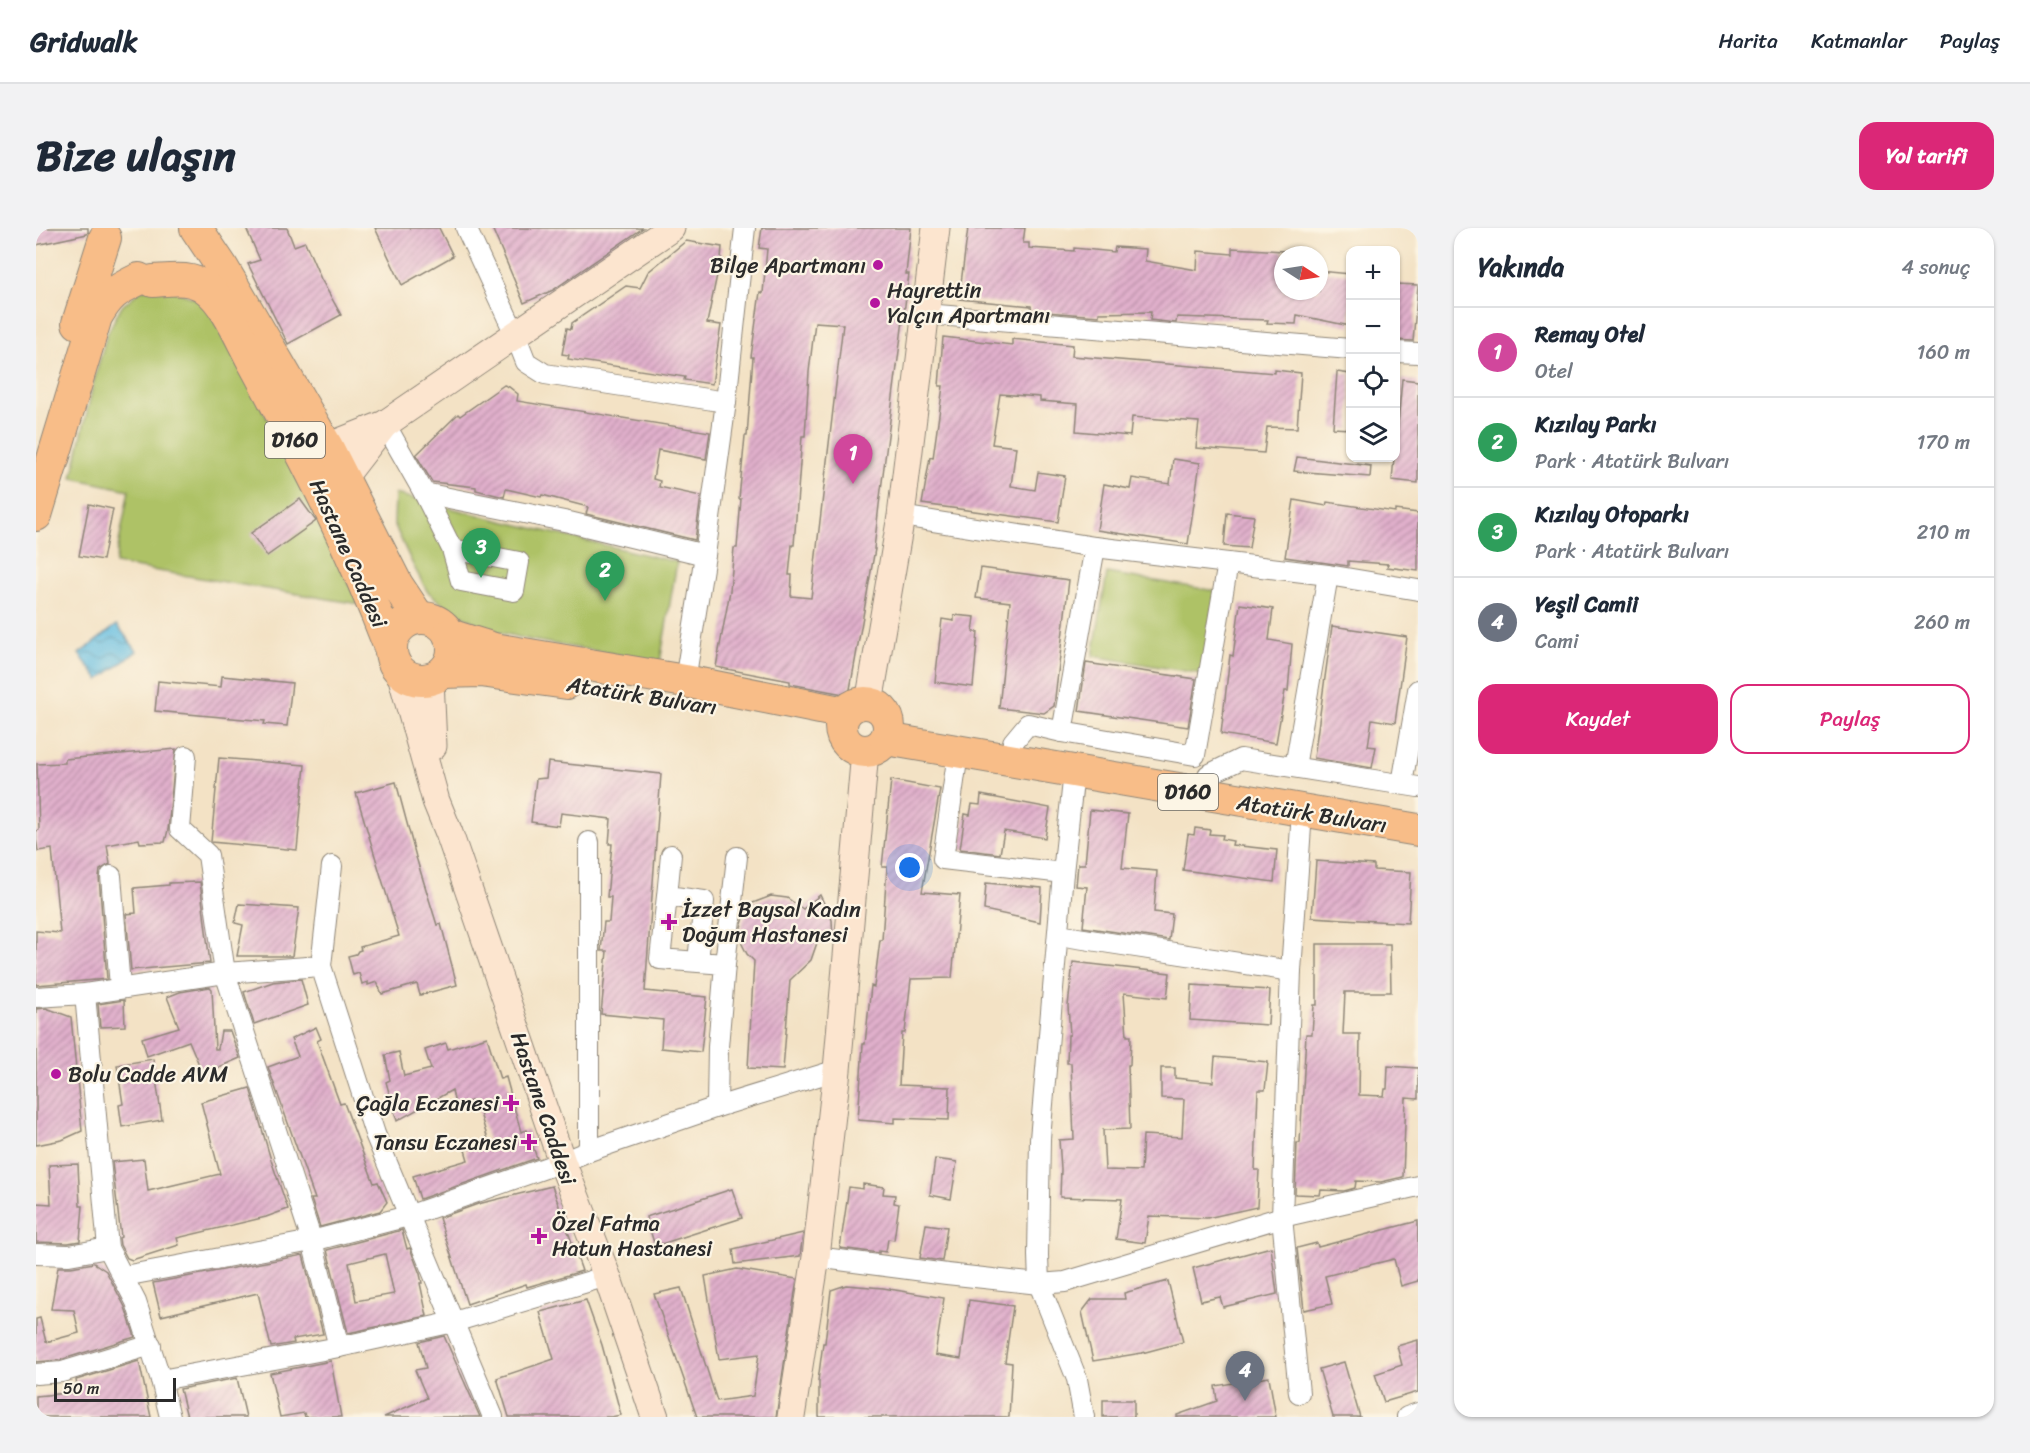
<!DOCTYPE html>
<html lang="tr">
<meta charset="utf-8">
<style>
body{margin:0;font-family:Sriracha,sans-serif;background:#f2f2f3;color:#1f2937}
.controls{position:absolute;right:18px;top:18px;display:grid;overflow:hidden;border-radius:12px;box-shadow:0 2px 4px #0004}
.controls button{width:54px;height:54px;display:grid;place-items:center;padding:0;border:0;border-bottom:2px solid #e0e1e3;background:#fff;color:#1f2937;font:30px sans-serif}
.compass{position:absolute;left:1238px;top:18px;width:54px;height:54px;border-radius:50%;background:#fff;box-shadow:0 2px 4px #0004;rotate:102deg}
.scale{position:absolute;left:18px;bottom:15px;width:122px;box-sizing:border-box;padding-left:6px;border:3px solid #2b2b2b;border-top:0;font-size:16px;line-height:21px;white-space:nowrap;color:#2b2b2b;-webkit-text-stroke:4px #fcf5e5;paint-order:stroke}
.you{position:absolute;left:874px;top:640px;width:21px;height:21px;margin:-15px;border:4px solid #fff;border-radius:50%;background:#1a73e8;box-shadow:0 0 0 9px #1a73e833}
.badge{display:grid;place-items:center;width:39px;height:39px;border-radius:50%;background:#db2777;color:#fff;font-size:20px;font-weight:700}
.pin{position:absolute;translate:-50% -50px;filter:drop-shadow(0 2px 3px #0008)}
.pin::after{content:'';position:absolute;top:32px;width:21px;height:18px;background:inherit;clip-path:polygon(0 0,100% 0,50% 100%)}
.list{margin:0;padding:0;list-style:none}
h2{display:flex;justify-content:space-between;align-items:center;height:78px;margin:0;padding:0 24px;font-size:26px}
h2 small{font-size:20px;font-weight:400;color:#747a83}
.list li{display:grid;grid-template-columns:39px 1fr auto;gap:18px;align-items:center;box-sizing:border-box;height:90px;padding:0 24px;border-top:2px solid #e0e1e3}
.list b{display:block;font-size:22px;white-space:nowrap}
.list p{margin:0;font-size:20px;white-space:nowrap;color:#747a83}
.list em{font-size:20px;font-style:normal;color:#747a83}
.actions{display:flex;gap:12px;padding:18px 24px}
.actions a{flex:1;padding:14px 0;border:2px solid #db2777;border-radius:18px;text-align:center;font-size:21px;color:#db2777}
.actions .main{background:#db2777;color:#fff}
.icon{flex:none;width:33px;height:33px;fill:none;stroke:currentColor;stroke-width:2;stroke-linecap:round;stroke-linejoin:round}
.map{position:relative;flex:none;width:1382px;height:1189px;overflow:hidden;border-radius:18px}
header{display:flex;align-items:center;gap:36px;box-sizing:border-box;height:84px;padding:0 30px;background:#fff;border-bottom:2px solid #e0e1e3}
header strong{font-size:28px}
nav{display:flex;gap:33px;margin-inline-start:auto;font-size:21px}
.intro{display:flex;align-items:center;justify-content:space-between;box-sizing:border-box;height:144px;padding:0 36px}
h1{margin:0;font-size:42px}
.button{padding:15px 27px;border-radius:18px;background:#db2777;color:#fff;font-size:21px;font-weight:700}
main{display:flex;gap:36px;padding:0 36px}
aside{flex:1;background:#fff;border-radius:18px;box-shadow:0 2px 4px #0004}
.map>svg:first-child{display:block}
.green{fill:#aec266;stroke:#6c7648;stroke-width:1.5}
.water{fill:url(#water-waves);stroke:#477486;stroke-width:1.5}
.building{fill:url(#building-hatch);fill-rule:evenodd}
.lines{fill:none;stroke-linecap:round;stroke-linejoin:round}
.street-casing{stroke:#8f8678;stroke-width:22}
.secondary-casing{stroke:#8f8678;stroke-width:29}
.primary-casing{stroke:#8f8678;stroke-width:34}
.street{stroke:#fff;stroke-width:20}
.secondary{stroke:#fce5cf;stroke-width:27}
.primary{stroke:#f8bd88;stroke-width:32}
.poi-dot{fill:#b5179e;stroke:#fcf5e5;stroke-width:2}
.labels{text-anchor:middle;stroke-width:4.5;stroke-linejoin:round;paint-order:stroke}
.shield{fill:#fcf5e5;stroke:#6a6863;stroke-width:1.5}
.shield-label{font-size:21px;font-weight:bold;fill:#2b2b2b}
.poi-label{font-size:22px;fill:#2b2b2b;stroke:#fcf5e5;text-anchor:start}
.street-label{font-size:22px;fill:#2b2b2b;stroke:#fcf5e5}
</style>
<header>
<strong>Gridwalk</strong>
<nav><a>Harita</a><a>Katmanlar</a><a>Paylaş</a></nav>
</header>
<div class="intro"><h1>Bize ulaşın</h1><a class="button">Yol tarifi</a></div>
<main>
<div class="map">
<svg width="1382" height="1189" viewBox="0 0 1382 1189">
<defs>
<pattern id="water-waves" width="16" height="10" patternUnits="userSpaceOnUse" patternTransform="scale(1.5)"><rect width="16" height="10" fill="#63bde1"/><path d="M0 5q4-4 8 0t8 0" fill="none" stroke="#529ab7"/></pattern>
<pattern id="building-hatch" width="6" height="6" patternUnits="userSpaceOnUse" patternTransform="scale(1.5)"><rect width="6" height="6" fill="#e1b0cc"/><path d="M-1 1l2-2M0 6l6-6M5 7l2-2" fill="none" stroke="#b78fa6"/></pattern>
</defs>
<rect width="100%" height="100%" fill="#fcf5e5"/>
<filter id="ink" filterUnits="userSpaceOnUse"><feTurbulence type="fractalNoise" baseFrequency=".0167" numOctaves="2"/><feDisplacementMap in="SourceGraphic" scale="12" xChannelSelector="R" yChannelSelector="G"/><feConvolveMatrix kernelMatrix="1 2 1 2 8 2 1 2 1" color-interpolation-filters="sRGB"/></filter>
<filter id="wash" filterUnits="userSpaceOnUse"><feTurbulence type="fractalNoise" baseFrequency=".008" numOctaves="4" result="noise"/><feDisplacementMap in="SourceGraphic" scale="24" xChannelSelector="R" yChannelSelector="G"/><feGaussianBlur stdDeviation="1.35" result="paint"/><feColorMatrix in="noise" values="0 0 0 0 0 0 0 0 0 0 0 0 0 0 0 0 0 1.4 0 .05"/><feComposite in="paint" operator="in"/></filter>
<g filter="url(#wash)">
<rect width="100%" height="100%" fill="#f3e2c5"/>
<!-- green -->
<g class="green">
<path d="M126,59L170,74L246,218L323,376L79,336L93,262L36,250L58,153L71,106L85,79L105,62Z"/>
<path d="M359,266L466,293L641,334L624,434L495,412L450,401L408,377L391,363L377,337L358,296Z"/>
<path d="M1071,345L1180,363L1166,446L1057,428Z"/>
</g>
<!-- water -->
<path class="water" d="M81,397L101,423L63,452L43,426Z"/>
<g id="blocks">
<!-- building -->
<g class="building">
<path d="M0,0H52V4L51,6L0,17Z"/>
<path d="M210,0H251L258,18L269,14L285,51L305,87L252,116L212,36L224,32Z"/>
<path d="M339,0H403L417,28L366,57Z"/>
<path d="M456,0H607L517,62L488,75Z"/>
<path d="M726,0H875L870,46H873L843,277L838,321H839L813,467L754,456V453L680,439L694,363L698,320H701L705,271H703L709,208H711L717,129H715L724,64L727,65L731,21L723,20ZM779,94L807,96L775,370L755,368L756,347H753L756,317H758L766,208H769L773,144Z"/>
<path d="M932,0H989L987,15H993V20L1038,23V20L1078,24L1079,19L1110,21L1109,33L1161,42L1162,23L1196,26V20L1247,23V63H1283V43L1314,46V98L1261,87L1260,96L1231,95L1232,92L1141,89L1140,95L1114,92L1115,84L1063,85V88L996,83L995,78L923,71Z"/>
<path d="M650,13L686,19L684,42H682L671,95L685,97L676,156L648,152L649,149L532,131L533,127L526,126L531,100L535,101L536,95L590,58L604,60L612,44Z"/>
<path d="M1359,56L1382,57L1377,113L1359,112Z"/>
<path d="M907,109L976,117V111L1037,117L1036,128L1239,145V142L1265,145L1261,200L1231,199L1228,225L1160,220L1163,194L1096,189L1094,208L1040,203L1042,176L1004,173V169L964,166L956,216L980,219L975,258L999,262L1002,244L1029,248L1022,294L886,276L894,229L897,230L907,158H903Z"/>
<path d="M1301,144L1314,146V201L1297,200Z"/>
<path d="M1366,151L1382,153V255L1356,252L1358,230H1359Z"/>
<path d="M468,157L473,159L482,166L481,173L674,204L670,231L622,222L617,251L624,253L623,259L665,268L659,312L550,286L552,279L506,267L505,269L470,261L468,269L440,262V259L396,254L380,227L422,186L424,188Z"/>
<path d="M1261,229L1335,238L1334,249L1258,243Z"/>
<path d="M1137,231L1164,235L1152,316L1061,302L1068,256L1094,261L1096,250L1134,256Z"/>
<path d="M264,271L280,293L231,328L215,305Z"/>
<path d="M1258,272L1290,278L1291,274L1359,284V282L1382,285V343L1351,339L1352,336L1312,333V338L1249,329Z"/>
<path d="M53,276L77,281L67,332L43,328Z"/>
<path d="M1191,285L1218,288L1213,320L1188,318Z"/>
<path d="M945,340L1033,352L1018,478L1008,485L963,480L974,374L940,370Z"/>
<path d="M1204,376L1237,381L1233,412L1256,416L1252,463H1249L1240,515L1185,506L1194,427L1197,428Z"/>
<path d="M918,387L939,389L937,404H942L937,459L899,454L906,391L918,393Z"/>
<path d="M1296,398L1371,409L1359,495L1336,491L1332,518L1340,519L1336,540L1278,530Z"/>
<path d="M1050,435L1160,451L1152,499L1043,483Z"/>
<path d="M186,448L256,455L251,498L228,496L229,493L119,483L122,453L185,459Z"/>
<path d="M140,521L132,602L129,614L104,615L103,611L71,617L74,636L64,642L63,649L71,751L0,757V703L24,705L16,621L2,623L0,611V603L3,602L1,536L29,535V531Z"/>
<path d="M183,530L269,537L261,622L175,614Z"/>
<path d="M512,534L625,546L609,763L671,769L665,824L625,820L627,792L565,786L571,723H565L568,694H573L575,669H571L576,616H573L575,591L525,585L523,598L495,594L500,551L510,550Z"/>
<path d="M855,552L904,561L886,664L924,667L916,750L875,751L869,805H866L863,857L914,859L913,892L859,890V895L822,892L827,816H829L835,758L838,759L844,712H846L851,639H846Z"/>
<path d="M360,554L380,629L401,697L405,696L421,757L384,767L381,756L346,766L341,754L332,757V754L326,756L323,745L317,747L312,728L320,726L322,723L325,722L324,719L363,708L320,565Z"/>
<path d="M945,567L1014,580L1009,610L968,603L964,626L924,621L929,586L934,587L936,576L944,577Z"/>
<path d="M1054,582L1092,586L1086,640L1121,643L1118,684L1136,686L1133,712L1047,699L1051,659L1040,658L1042,636H1049Z"/>
<path d="M1159,600L1174,602L1173,606L1187,607L1186,611L1197,613L1196,617L1241,622L1238,654L1147,642L1152,606L1158,607Z"/>
<path d="M1280,633L1338,637V642L1375,644L1372,695L1276,689Z"/>
<path d="M164,654L174,735L95,742L90,686L100,685L98,660L133,657V655Z"/>
<path d="M950,655L1006,660L1004,694L948,682Z"/>
<path d="M784,667L796,692L797,710L783,709L775,732L754,752L747,842L712,840L718,733L711,726L706,716L705,699L711,681L717,675L735,668L751,670L767,681Z"/>
<path d="M203,676L263,680L256,728H201L207,697L199,695Z"/>
<path d="M1281,716H1354L1355,764H1309L1307,806H1324L1323,867L1348,868L1349,861H1351L1352,838L1382,840V871L1370,870L1367,949L1345,954L1320,953L1319,960L1308,963L1285,962L1284,967L1259,966L1261,915H1264L1270,806H1276L1278,777H1281Z"/>
<path d="M1037,734L1134,745L1131,770L1088,765L1091,808H1095L1094,837H1092L1094,901L1067,902L1069,942L1105,943L1107,907L1146,909L1148,871L1125,870V840H1139V850L1177,854L1179,829L1232,834L1229,862H1222L1219,942H1223L1221,979L1171,990L1113,988L1109,1015L1080,1011L1086,971L1024,969L1025,941L1023,912L1038,911L1035,835H1031L1032,807H1034L1032,778Z"/>
<path d="M265,751L272,777L218,796L208,764L237,754Z"/>
<path d="M1156,757L1234,762L1232,797L1154,792Z"/>
<path d="M174,759L176,761L179,821H182L185,803H194L204,830L167,846L153,813L111,828L106,810L143,799L131,769L144,764Z"/>
<path d="M88,772L89,798L64,799L62,776Z"/>
<path d="M10,780L35,789L46,903L26,912L0,917V781Z"/>
<path d="M280,799L285,811L281,813L304,876L308,875L338,955L342,954L351,974L344,983L284,999L275,971H279L232,839L262,828L255,811Z"/>
<path d="M451,809L464,851L470,849L485,904L491,902L501,930L384,971L377,948L432,932L429,922L453,915L440,872L419,877L416,862L361,893L350,854L354,852L349,827L363,824L368,848L395,841L389,822L410,815L412,821Z"/>
<path d="M117,831L126,892L86,899L83,877L87,876L81,837Z"/>
<path d="M214,860L235,932L252,981L230,989L141,1010L143,1017L96,1032L91,1030L84,1017L83,1010L85,1009L76,934L108,931L112,963L184,946L165,874Z"/>
<path d="M899,931L921,934L915,971L894,967Z"/>
<path d="M42,936L44,978H47L44,1013L32,1015L0,1014V975L15,976L13,937Z"/>
<path d="M827,956L848,959L847,966L859,967L858,975L863,976L858,1012L852,1011L850,1024L843,1023V1025L804,1020L813,959L827,961Z"/>
<path d="M516,958L546,1043L491,1059L490,1056L431,1076L403,990L442,976Z"/>
<path d="M696,961L706,990L619,1018L610,989Z"/>
<path d="M1382,993V1053L1365,1058L1358,1031L1289,1048L1296,1076L1268,1082L1261,1020L1281,1015L1282,1019Z"/>
<path d="M890,996L911,999L906,1033L884,1030Z"/>
<path d="M366,1002L371,1021L374,1020L384,1046L386,1055H384L391,1088L312,1105L291,1022ZM349,1026L358,1066L320,1073L313,1035Z"/>
<path d="M767,1005L764,1028L699,1036L697,1021Z"/>
<path d="M1235,1019L1241,1066L1187,1079L1184,1069L1165,1073L1157,1040Z"/>
<path d="M267,1027L287,1106L257,1111L258,1115L235,1119L222,1065L125,1088L117,1055Z"/>
<path d="M58,1035L70,1043L89,1079L99,1109L24,1132L0,1134V1091L4,1090L10,1114L43,1105L38,1082L15,1081L22,1039H35Z"/>
<path d="M701,1041L761,1051L740,1189H661L618,1066L645,1060L681,1173L717,1168L723,1126L683,1131L669,1048Z"/>
<path d="M1132,1053L1147,1114L1106,1125L1057,1133L1046,1084L1056,1071H1089L1088,1065Z"/>
<path d="M810,1057L847,1060L908,1070L899,1127L925,1131L933,1072L977,1078L969,1134L976,1135L973,1189H783V1153H782L787,1115H789L795,1062Z"/>
<path d="M550,1072L566,1117L585,1187L575,1189H473L461,1150L518,1131L504,1084Z"/>
<path d="M408,1108L444,1189H348L391,1170L379,1142L390,1140L383,1114Z"/>
<path d="M1382,1112V1164L1348,1174L1339,1146L1366,1137L1361,1118Z"/>
<path d="M103,1133L115,1189H0V1168L42,1164L40,1152Z"/>
<path d="M295,1133L305,1189H269L268,1185L244,1189L234,1145Z"/>
<path d="M1308,1134L1324,1189H1297L1283,1141Z"/>
<path d="M1233,1149L1240,1189H1141V1187L1181,1173L1179,1158Z"/>
<path d="M201,1150L210,1189H151L144,1161Z"/>
<rect x="1067" y="1172" width="31" height="17"/>
</g>
</g>
</g>
<g filter="url(#ink)">
<use href="#blocks" fill-opacity="0" stroke="#8f8678" stroke-width="1.5"/>
<g class="lines">
<!-- street casing -->
<g class="street-casing">
<g id="street">
<path d="M430,0L479,106L490,134L509,146L690,174"/>
<path d="M890,86L1314,121"/>
<path d="M1360,124L1382,125"/>
<path d="M349,196L388,265L533,294L669,327"/>
<path d="M388,265L416,321L425,353L478,363L483,334L416,321"/>
<path d="M865,288L1059,319L1292,347L1382,362"/>
<path d="M649,453L669,327L690,174L709,0"/>
<path d="M1026,504L1059,319"/>
<path d="M977,514L992,496L1026,504L1159,527L1192,335"/>
<path d="M922,525L907,631L1027,645"/>
<path d="M150,528L144,601L172,627L189,745L276,1013L303,1119"/>
<path d="M1259,539L1292,347"/>
<path d="M1038,544L1027,645L1004,911L1002,1027L1003,1056L1041,1151L1048,1189"/>
<path d="M1172,547L1205,531L1382,559"/>
<path d="M1366,556L1382,462"/>
<path d="M296,638L285,738L339,906L457,1189"/>
<path d="M75,648L84,759"/>
<path d="M631,668L635,627"/>
<path d="M1022,707L1255,743"/>
<path d="M662,734L624,731L631,668L668,673L662,734L689,736L682,819L681,879"/>
<path d="M689,736L701,629"/>
<path d="M49,766L72,1020L100,1074L125,1152L134,1189"/>
<path d="M0,769L49,766L189,745L285,738"/>
<path d="M553,923V614"/>
<path d="M0,1026L33,1027L72,1020"/>
<path d="M780,1029L911,1046L1003,1056L1029,1054L1246,989L1382,958"/>
<path d="M88,1048L276,1013L372,988L526,934L553,923L681,879L801,842"/>
<path d="M0,1146L26,1144L115,1117"/>
<path d="M125,1152L303,1119L418,1094L571,1048"/>
<path d="M1263,1165L1246,989L1255,743L1266,584"/>
<path d="M1371,1189L1382,1185"/>
</g>
</g>
<!-- secondary casing -->
<g class="secondary-casing">
<g id="secondary">
<path d="M291,219L349,196L635,0"/>
<path d="M307,250L348,197"/>
<path d="M364,443L400,573L413,605L526,934L571,1048L619,1189"/>
<path d="M394,451L397,518"/>
<path d="M833,475L865,288L900,0"/>
<path d="M755,1189L780,1029L801,842L829,523"/>
</g>
</g>
<!-- primary casing -->
<g class="primary-casing">
<g id="primary">
<path d="M160,0L186,39L291,219L361,357L383,390"/>
<path d="M117,53C135,52 154,48 170,60C191,75 206,114 219,137C270,231 317,322 355,422"/>
<path d="M42,95L69,10"/>
<path d="M0,287L60,89C73,66 80,62 103,51"/>
<circle cx="386" cy="421" r="31"/>
<path d="M413,407L458,421L649,453L809,485"/>
<path d="M407,444L445,443L531,455"/>
<circle cx="829" cy="499" r="24"/>
<path d="M850,511L1382,602"/>
</g>
</g>
<!-- street -->
<use href="#street" class="street"/>
<!-- secondary -->
<use href="#secondary" class="secondary"/>
<!-- primary -->
<use href="#primary" class="primary"/>
</g>
</g>
<!-- markers -->
<g class="poi-dot">
<circle cx="842" cy="37" r="6"/>
<circle cx="839" cy="75" r="6"/>
<path d="M630 685h6v6h6v6h-6v6h-6v-6h-6v-6h6z"/>
<circle cx="20" cy="846" r="6"/>
<path d="M472 866h6v6h6v6h-6v6h-6v-6h-6v-6h6z"/>
<path d="M490 905h6v6h6v6h-6v6h-6v-6h-6v-6h6z"/>
<path d="M500 999h6v6h6v6h-6v6h-6v-6h-6v-6h6z"/>
</g>
<g class="labels">
<!-- shield labels -->
<g class="shield">
<rect x="229" y="194" width="60" height="36" rx="4.5"/>
<rect x="1122" y="546" width="60" height="36" rx="4.5"/>
</g>
<g class="shield-label">
<text x="259" y="219">D160</text>
<text x="1152" y="571">D160</text>
</g>
<!-- poi labels -->
<g class="poi-label">
<text x="830" y="45" text-anchor="end">Bilge Apartmanı</text>
<text x="851" y="70">Hayrettin<tspan x="851" dy="25">Yalçın Apartmanı</tspan></text>
<text x="646" y="689">İzzet Baysal Kadın<tspan x="646" dy="25">Doğum Hastanesi</tspan></text>
<text x="32" y="854">Bolu Cadde AVM</text>
<text x="463" y="883" text-anchor="end">Çağla Eczanesi</text>
<text x="481" y="922" text-anchor="end">Tansu Eczanesi</text>
<text x="516" y="1003">Özel Fatma<tspan x="516" dy="25">Hatun Hastanesi</tspan></text>
</g>
<!-- street labels -->
<g class="street-label">
<text transform="translate(313 325) rotate(66)" y="8">Hastane Caddesi</text>
<text transform="translate(606 467) rotate(9)" y="8">Atatürk Bulvarı</text>
<text transform="translate(1276 585) rotate(9)" y="8">Atatürk Bulvarı</text>
<text transform="translate(508 880) rotate(71)" y="8">Hastane Caddesi</text>
</g>
</g>
</svg>
<div class="controls">
<button>+</button>
<button>−</button>
<button><svg class="icon" aria-label="locate" viewBox="0 0 24 24"><circle cx="12" cy="12" r="6"/><path d="M12 2v4M12 18v4M2 12h4M18 12h4"/></svg></button>
<button><svg class="icon" aria-label="layers" viewBox="0 0 24 24"><path d="M12 4l9 5-9 5-9-5zM3 14l9 5 9-5"/></svg></button>
</div>
<svg class="compass" viewBox="-18 -18 36 36"><path d="M0-13l5 13h-10z" fill="#e53935"/><path d="M0 13l5-13h-10z" fill="#747a83"/></svg>
<div class="scale">50 m</div>
<div class="you"></div>
<div class="pin badge" style="left:817px;top:256px;background:#d1479c">1</div>
<div class="pin badge" style="left:569px;top:373px;background:#2e9e5b">2</div>
<div class="pin badge" style="left:445px;top:350px;background:#2e9e5b">3</div>
<div class="pin badge" style="left:1209px;top:1173px;background:#6b7280">4</div>
</div>
<aside>
<h2>Yakında<small>4 sonuç</small></h2>
<ul class="list">
<li><span class="badge" style="background:#d1479c">1</span><div><b>Remay Otel</b><p>Otel</p></div><em>160 m</em></li>
<li><span class="badge" style="background:#2e9e5b">2</span><div><b>Kızılay Parkı</b><p>Park · Atatürk Bulvarı</p></div><em>170 m</em></li>
<li><span class="badge" style="background:#2e9e5b">3</span><div><b>Kızılay Otoparkı</b><p>Park · Atatürk Bulvarı</p></div><em>210 m</em></li>
<li><span class="badge" style="background:#6b7280">4</span><div><b>Yeşil Camii</b><p>Cami</p></div><em>260 m</em></li>
</ul>
<div class="actions"><a class="main">Kaydet</a><a>Paylaş</a></div>
</aside>
</main>
